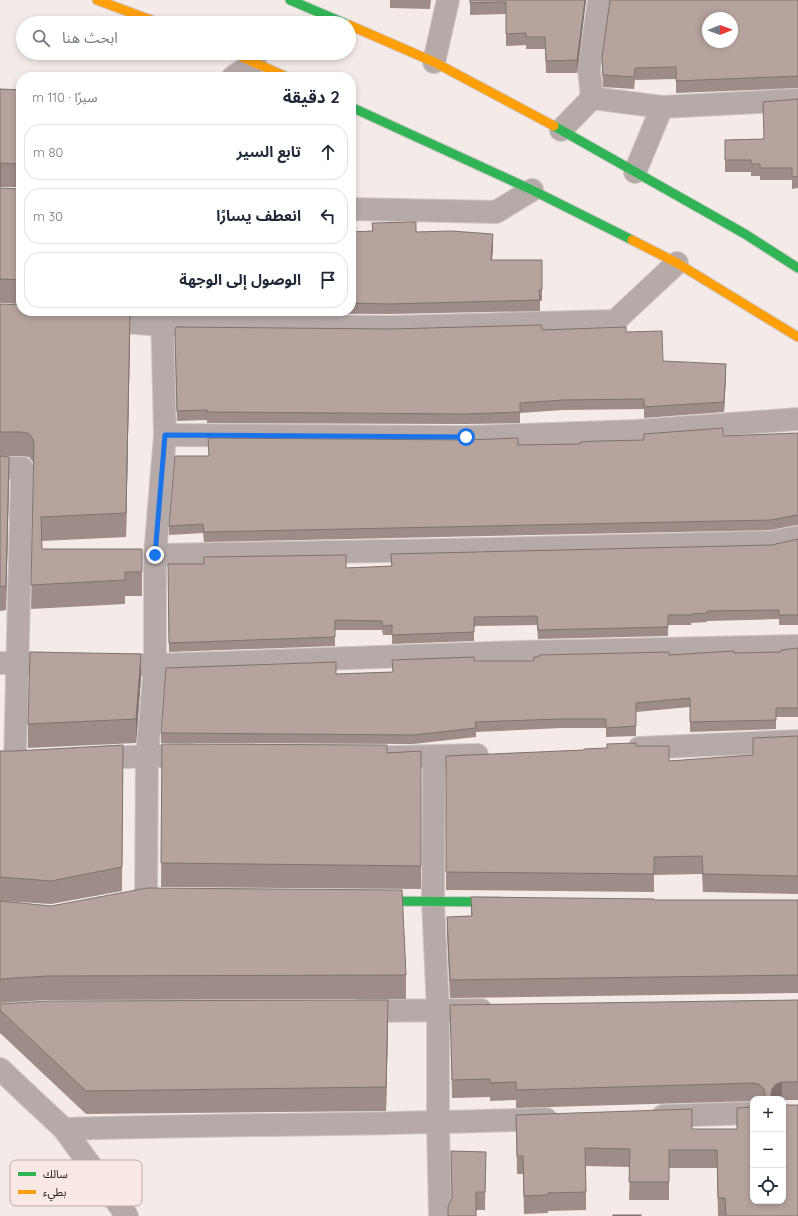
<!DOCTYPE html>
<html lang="ar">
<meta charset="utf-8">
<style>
body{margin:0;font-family:Quicksand,"Noto Sans Arabic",sans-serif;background:#f2f2f3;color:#1f2937;direction:rtl}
.controls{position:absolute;right:12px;bottom:12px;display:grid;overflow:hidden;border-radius:8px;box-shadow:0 2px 6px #0003}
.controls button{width:36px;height:36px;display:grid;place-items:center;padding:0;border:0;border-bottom:1px solid #e0e1e3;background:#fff;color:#1f2937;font:20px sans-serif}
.compass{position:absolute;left:702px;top:12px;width:36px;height:36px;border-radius:50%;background:#fff;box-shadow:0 2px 6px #0003;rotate:89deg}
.stop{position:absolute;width:12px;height:12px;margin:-9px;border:3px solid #1a73e8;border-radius:50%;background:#fff}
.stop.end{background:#1a73e8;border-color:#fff;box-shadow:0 1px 4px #0008}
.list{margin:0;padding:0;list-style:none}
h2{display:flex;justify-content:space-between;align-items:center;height:52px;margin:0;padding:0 16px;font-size:17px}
h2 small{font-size:13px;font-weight:400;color:#747a83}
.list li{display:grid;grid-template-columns:26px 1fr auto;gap:12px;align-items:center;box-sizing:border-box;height:56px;margin:0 8px 8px;padding:0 8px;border:1px solid #e0e1e3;border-radius:16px}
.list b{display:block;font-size:15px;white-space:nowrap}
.list em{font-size:13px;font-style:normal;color:#747a83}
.icon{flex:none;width:22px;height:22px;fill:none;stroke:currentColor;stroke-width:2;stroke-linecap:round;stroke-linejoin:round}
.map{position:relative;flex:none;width:798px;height:1216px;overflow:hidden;direction:ltr}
.search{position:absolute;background:#fff;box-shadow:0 2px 6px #0003;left:16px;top:16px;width:340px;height:44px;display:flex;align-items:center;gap:10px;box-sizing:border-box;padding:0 14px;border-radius:22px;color:#747a83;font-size:15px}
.panel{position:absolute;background:#fff;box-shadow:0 2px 6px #0003;left:16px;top:72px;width:340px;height:244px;border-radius:16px;direction:rtl}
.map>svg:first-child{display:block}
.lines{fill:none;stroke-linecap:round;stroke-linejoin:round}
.street-casing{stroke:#cec7c5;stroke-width:24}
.fast-casing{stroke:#cec7c5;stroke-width:11}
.slow-casing{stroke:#cec7c5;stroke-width:11}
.street{stroke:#b6aaa8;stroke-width:22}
.fast{stroke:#30b455;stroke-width:9}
.slow{stroke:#ff9f0a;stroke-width:9}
.wall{fill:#9d8c88}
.shaded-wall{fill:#7f726f}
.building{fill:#b6a39e;stroke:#7f726f;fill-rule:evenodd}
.route{stroke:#1a73e8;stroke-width:5}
.key{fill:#f9e8e4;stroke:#b9aba8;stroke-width:1}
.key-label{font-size:11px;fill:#231e1c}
</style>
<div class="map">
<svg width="798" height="1216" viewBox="0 0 798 1216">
<rect width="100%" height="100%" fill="#f4ebe9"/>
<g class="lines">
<!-- street casing -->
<g class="street-casing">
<g id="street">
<path d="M434,62L448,0"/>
<path d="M233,77L255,62"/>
<path d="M592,98L662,107"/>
<path d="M561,130L592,98L589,69L599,0"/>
<path d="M635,172L662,107L798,100"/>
<path d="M351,209L496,212L532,190"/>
<path d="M99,320L162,325L390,327L615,321L677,263"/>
<path d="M165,435L466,437L636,431L798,419"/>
<path d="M0,468H22L15,762"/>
<path d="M155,555C361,552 566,548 772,542L798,537"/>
<path d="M0,663L59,664"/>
<path d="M111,665H155L519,652L798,646"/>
<path d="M639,748L798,741"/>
<path d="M391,757L477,755"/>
<path d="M434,757L433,901L438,1011V1123L440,1216"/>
<path d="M93,758L191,755"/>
<path d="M146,899L147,755L155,665V555L165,435L162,311"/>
<path d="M359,1011L481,1010"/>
<path d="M0,1069L64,1129L127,1216"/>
<path d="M663,1116L753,1113"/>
<path d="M64,1129C225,1124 386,1125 546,1119"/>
</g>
</g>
<!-- fast casing -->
<g class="fast-casing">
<g id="fast">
<path d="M290,0L344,23"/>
<path d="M351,107L532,190L632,240"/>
<path d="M554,126L745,234L798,268"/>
<path d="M373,901L501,902"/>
</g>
</g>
<!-- slow casing -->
<g class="slow-casing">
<g id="slow">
<path d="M97,0L159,23"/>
<path d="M349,25L434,62L554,126"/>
<path d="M233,53L287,77"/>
<path d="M632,240L677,263L798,337"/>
</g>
</g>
<!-- street -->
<use href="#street" class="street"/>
<!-- fast -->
<use href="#fast" class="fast"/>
<!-- slow -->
<use href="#slow" class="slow"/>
</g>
<!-- wall -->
<g class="wall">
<path d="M390,0H431L430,9L390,8Z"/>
<path d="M470,0H586L577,73H546L545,49H526V45L506,46V14L470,15Z"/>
<path d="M798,0V88L676,93V79L635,80L634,89L603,87L602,69V57Z"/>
<path d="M0,89L21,90V187H0Z"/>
<path d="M798,99V188L792,189V180H760V176H751V172H725V140L763,139Z"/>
<path d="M0,188L21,189V304L0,303Z"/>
<path d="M372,223L416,232L493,245L492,260H542V301H540V311L390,314L176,313V311H351V232L372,231Z"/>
<path d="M0,304L130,336L126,537L42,541V549H142V596H125V604L31,609L34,466L33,462L29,457L22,456H0Z"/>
<path d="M542,330L626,332L663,361L726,374L724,412L644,418V409L563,410L520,413V423L466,424L207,423V420L177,421L175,343Z"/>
<path d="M798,433V525H796L771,530L204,542L203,533L169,535V526L209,456L208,438L518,445L580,444L723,436Z"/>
<path d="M0,456L9,480L6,610L0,611Z"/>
<path d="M798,539V625H779V619L707,621V622L691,623V625H668V636L538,639L537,625L476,626L474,627V641L392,644V635H383L382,630H335V646L169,652L168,564L346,568L391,566V554L772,545Z"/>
<path d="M798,648V717H776V729L690,732V707L636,712V736L606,737V728H561L476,732V737L413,744L161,743V733L336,674L393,672L474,661H534L669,655L781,652Z"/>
<path d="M141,677L136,743L28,748V724Z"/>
<path d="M798,736V894L703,892L702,874L654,875V892L446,890V756L584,750L607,748L636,746L669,761L753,755V738Z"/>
<path d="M162,744L387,753L421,751V889L161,887Z"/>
<path d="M123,745L122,891L51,904L2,901L406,975V999L47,1000L0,1003V751H15Z"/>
<path d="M471,897L654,900H798V993L450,998L447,935V917L471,916Z"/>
<path d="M798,1000V1100H783V1099H753V1101L516,1108V1100L490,1101V1097L452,1098L450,1005Z"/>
<path d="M0,1004L388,1024L386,1111L86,1114L0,1033Z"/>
<path d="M516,1115L692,1129H737L798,1216H718L717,1168H669V1200H629L630,1167L586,1166V1210L548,1211V1213L524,1214L523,1174H517Z"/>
<path d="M451,1151L486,1152L485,1210H476V1216H448V1207L452,1199Z"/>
</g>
<!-- shaded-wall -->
<g class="shaded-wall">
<path d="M585,0H586L577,73V60Z"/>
<rect x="0" y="163" width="1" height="24"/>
<path d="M493,234V245L491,271V260Z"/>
<path d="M130,312V336L126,537V513Z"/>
<path d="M726,364V374L724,412V402Z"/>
<path d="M9,457V480L6,610V586Z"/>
<path d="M141,654V677L136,743V719Z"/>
<path d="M388,1000V1024L386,1111V1087Z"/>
<path d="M782,1082V1099H771L772,1089L776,1084Z"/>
</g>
<!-- building -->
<g class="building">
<path d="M470,0H585L577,60L546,61L545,37H526V33L506,34V2L470,3Z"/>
<path d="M610,0H798V76L676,81V67L635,68L634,77L603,75L602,57ZM708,18H732V42H708Z"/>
<path d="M0,89L21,90V164L0,163Z"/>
<path d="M798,99V176L792,177V168H760V164H751V160H725V140L764,139L763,102Z"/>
<path d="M0,188L21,189V280L0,279Z"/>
<path d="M416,222V232L451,231L493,234L491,260H542V290H539L540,300L390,304L351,303V232L373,231L372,223Z"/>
<path d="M0,304L21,305V311H117L130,312L126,513L41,517L42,549H142V572H125V580L31,585L34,445L33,439L29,434L22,432H0Z"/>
<path d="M541,325L542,330L626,327V332L662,331L663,361L726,364L724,402L644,407V399L563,400L520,403V412L466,414L207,412V410L177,411L175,333L176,327L390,329Z"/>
<path d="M723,428V436L798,433V516L796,515L771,520L204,532L203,524L169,526L175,456H209L208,438L466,440L518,438V445L580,444V442L598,441L644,440V434Z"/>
<path d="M0,456L9,457L6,586L0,587Z"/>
<path d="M798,539V615H779V610L707,611V613L691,614V615H668V627L538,630L537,616L476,617H474V632L392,635V625L383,626L382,621L335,620V637L169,643L168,564H204V557L346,555V568L392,566L391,554L772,545Z"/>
<path d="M798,648V708H776V720L690,722V698L636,703V726L606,728V719H561L475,722L476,728L413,735L161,733L166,668L336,662V674L393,672L392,660L474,657V661H534V657H539V655L669,652V655L734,651V653L781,652V650Z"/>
<path d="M30,652L141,654L136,719L28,724Z"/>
<path d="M798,736V876L703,874L702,856L654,857V874L446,872V756L584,750V749L607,748V744L636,743V746H669V761L753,755V738Z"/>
<path d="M162,744L387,745V753L421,751V866L161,863Z"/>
<path d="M123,745L122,867L51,881L0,877V751H15Z"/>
<path d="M147,888L402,890L406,975L47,976L0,979V901L51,906Z"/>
<path d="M471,897L654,899V900H798V975L450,980L447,917L472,916Z"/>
<path d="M388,1000L386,1087L86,1091L0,1010V1004L48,1001Z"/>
<path d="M798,1000V1082H782L776,1084L772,1089L771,1095L772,1099H764L765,1094L764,1089L759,1084L753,1083L516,1090V1082L490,1083V1079L452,1080L450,1005Z"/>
<path d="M783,1105H798V1216H726L725,1198H718L717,1150H669V1182H629L630,1149L585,1148L586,1192L548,1193V1195L524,1196L523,1156H517L516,1115L692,1109V1129H737V1108L753,1107V1201H783Z"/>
<path d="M451,1151L486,1152L485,1192H476V1216H448V1207L452,1198Z"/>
<rect x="613" y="1215" width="28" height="1"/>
</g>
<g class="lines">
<!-- route -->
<path class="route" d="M155,555L165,435L466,437"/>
</g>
<!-- legend -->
<rect x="10" y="1160" width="132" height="46" rx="6" class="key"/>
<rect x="18" y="1172" width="18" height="4" fill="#30b455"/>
<rect x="18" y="1190" width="18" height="4" fill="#ff9f0a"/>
<g class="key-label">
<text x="43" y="1178">سالك</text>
<text x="43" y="1196">بطيء</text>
</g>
</svg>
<div class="controls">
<button>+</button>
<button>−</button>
<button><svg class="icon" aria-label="locate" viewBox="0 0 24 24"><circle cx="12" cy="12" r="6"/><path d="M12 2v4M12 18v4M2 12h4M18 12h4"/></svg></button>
</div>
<svg class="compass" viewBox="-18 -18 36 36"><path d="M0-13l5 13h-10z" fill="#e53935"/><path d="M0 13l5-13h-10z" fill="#747a83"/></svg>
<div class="stop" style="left:466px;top:437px"></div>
<div class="stop end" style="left:155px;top:555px"></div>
<div class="search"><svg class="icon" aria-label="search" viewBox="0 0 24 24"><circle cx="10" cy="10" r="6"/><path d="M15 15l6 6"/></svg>ابحث هنا</div>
<section class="panel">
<h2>2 دقيقة<small>سيرًا · 110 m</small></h2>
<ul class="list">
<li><svg class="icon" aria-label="ahead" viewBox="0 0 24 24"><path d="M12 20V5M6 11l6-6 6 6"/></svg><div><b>تابع السير</b></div><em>80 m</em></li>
<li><svg class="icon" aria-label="left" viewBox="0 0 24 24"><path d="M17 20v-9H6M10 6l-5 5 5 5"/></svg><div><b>انعطف يسارًا</b></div><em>30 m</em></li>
<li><svg class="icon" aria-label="arrive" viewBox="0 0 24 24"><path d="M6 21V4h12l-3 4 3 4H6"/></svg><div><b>الوصول إلى الوجهة</b></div></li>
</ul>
</section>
</div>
